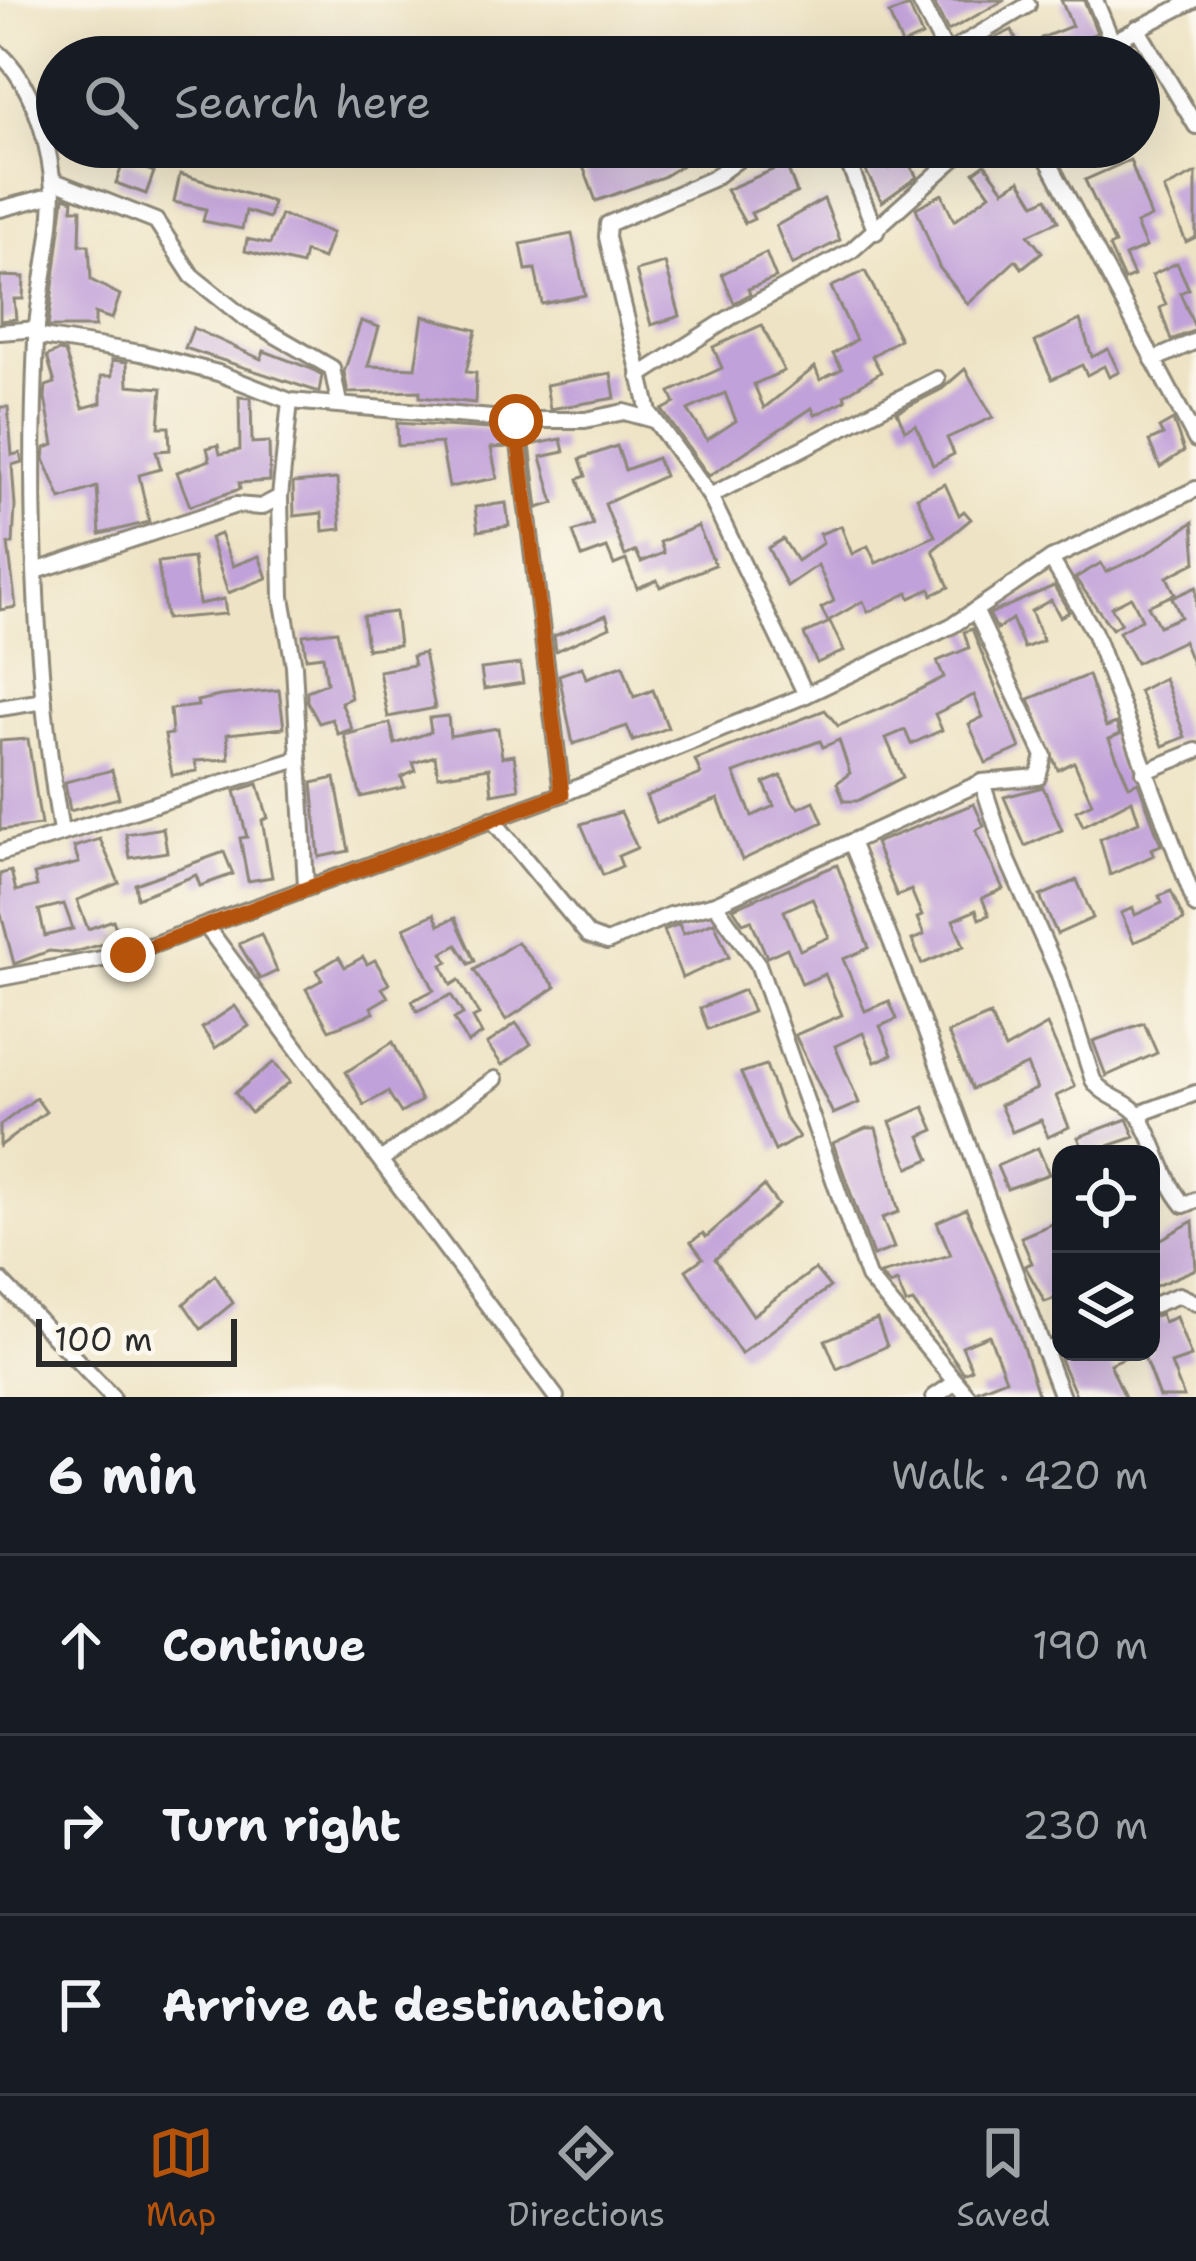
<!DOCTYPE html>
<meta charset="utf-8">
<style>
body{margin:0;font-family:"Shantell Sans",sans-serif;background:#242831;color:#f1f3f6}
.controls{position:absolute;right:36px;bottom:36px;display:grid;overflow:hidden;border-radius:24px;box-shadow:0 12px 48px #0002}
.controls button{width:108px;height:108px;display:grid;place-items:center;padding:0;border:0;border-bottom:3px solid #363941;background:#171b24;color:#f1f3f6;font:60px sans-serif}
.scale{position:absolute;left:36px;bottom:30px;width:201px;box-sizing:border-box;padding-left:12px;border:6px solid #2b2b2b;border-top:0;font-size:33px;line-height:42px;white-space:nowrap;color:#2b2b2b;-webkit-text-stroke:9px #fbf7ec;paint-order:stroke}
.stop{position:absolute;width:36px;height:36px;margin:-27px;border:9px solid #b45309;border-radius:50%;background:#fff}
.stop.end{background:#b45309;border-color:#fff;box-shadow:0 3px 12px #0008}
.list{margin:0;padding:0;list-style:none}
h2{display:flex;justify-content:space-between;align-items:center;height:156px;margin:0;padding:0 48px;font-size:51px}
h2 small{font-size:39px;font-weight:400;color:#9ea1a6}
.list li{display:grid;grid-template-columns:78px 1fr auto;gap:36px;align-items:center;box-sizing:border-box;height:180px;padding:0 48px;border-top:3px solid #363941}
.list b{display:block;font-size:45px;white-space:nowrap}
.list em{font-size:39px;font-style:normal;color:#9ea1a6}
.icon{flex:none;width:66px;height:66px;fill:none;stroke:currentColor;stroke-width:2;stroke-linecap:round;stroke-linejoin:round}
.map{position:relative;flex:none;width:1196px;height:1397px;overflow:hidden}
.search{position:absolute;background:#171b24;box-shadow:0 12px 48px #0002;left:36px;right:36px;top:36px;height:132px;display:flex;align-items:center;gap:30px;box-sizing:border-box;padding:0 42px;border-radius:66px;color:#9ea1a6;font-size:45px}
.sheet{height:696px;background:#171b24}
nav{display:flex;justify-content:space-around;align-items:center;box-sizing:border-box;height:168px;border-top:3px solid #363941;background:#171b24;font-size:33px;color:#9ea1a6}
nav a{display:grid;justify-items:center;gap:6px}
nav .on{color:#b45309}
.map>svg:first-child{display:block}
.building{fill:#c1a1d9;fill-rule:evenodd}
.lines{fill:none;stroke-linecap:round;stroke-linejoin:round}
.minor-casing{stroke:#8c8778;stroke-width:20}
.minor{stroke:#fff;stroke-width:14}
.route{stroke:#b45309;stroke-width:15}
</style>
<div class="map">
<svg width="1196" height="1397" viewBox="0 0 1196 1397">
<rect width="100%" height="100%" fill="#fbf7ec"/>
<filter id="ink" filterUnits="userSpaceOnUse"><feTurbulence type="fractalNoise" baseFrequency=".00833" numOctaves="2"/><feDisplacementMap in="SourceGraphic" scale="24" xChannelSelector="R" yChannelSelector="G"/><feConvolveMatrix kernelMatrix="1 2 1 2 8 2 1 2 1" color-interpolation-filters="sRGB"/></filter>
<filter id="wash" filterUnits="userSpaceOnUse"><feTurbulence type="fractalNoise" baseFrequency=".004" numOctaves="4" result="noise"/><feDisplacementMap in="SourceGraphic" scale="48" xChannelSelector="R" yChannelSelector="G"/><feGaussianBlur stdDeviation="2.7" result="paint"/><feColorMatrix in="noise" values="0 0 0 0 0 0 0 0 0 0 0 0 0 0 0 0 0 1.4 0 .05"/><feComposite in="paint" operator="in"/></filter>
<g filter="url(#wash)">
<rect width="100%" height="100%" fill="#eee3c4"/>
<g id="blocks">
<!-- building -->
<g class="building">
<path d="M932,0H1005L948,31Z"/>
<path d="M1061,0H1084L1097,33L1066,46L1069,52L1048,57L1041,38L1072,26Z"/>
<path d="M909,6L922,36L902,45L889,14Z"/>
<path d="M1012,30L1024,57H963L997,37Z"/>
<path d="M644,147H693L697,156L663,177L596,201L581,161L616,148L622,164L648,155Z"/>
<path d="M861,147H881L890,168L906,159L917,177L882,202L855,150Z"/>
<path d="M124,160L154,172L146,194L116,183Z"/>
<path d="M1130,160L1151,217L1136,224L1146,247L1125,256L1134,276L1124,280L1109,247L1115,244L1085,180Z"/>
<path d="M786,164L797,193L751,213L754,219L745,223L726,190Z"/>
<path d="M985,164L1004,190L1020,180L1035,204L1047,198L1058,221L1028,235L1042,252L1022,268L1016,260L968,304L939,267L916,208L942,194L954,221L990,194L974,172Z"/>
<path d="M1196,173V237L1186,242L1164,189Z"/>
<path d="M180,174L273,202L269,218L246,211L242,229L203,221L206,209L174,202Z"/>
<path d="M64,197L73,200L72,209H81L80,245H89L91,280L120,295L112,319L95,313V327H48Z"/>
<path d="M824,199L840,240L792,265L776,226Z"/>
<path d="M281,215L332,233L323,259L305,252L302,265L245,251L247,239L270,244Z"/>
<path d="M572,234L585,295L542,304L535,269L526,270L521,244Z"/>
<path d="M766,253L776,278L748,289L750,294L734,303L722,274Z"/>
<path d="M665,263L680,316L651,325L636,271Z"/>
<path d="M1177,263L1189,289L1180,293L1196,330L1171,340L1160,308L1166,304L1152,275Z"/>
<path d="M865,271L900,339L872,356L881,372L844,395L846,400L815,415L812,408L709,476L662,410L675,403L670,392L722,368L713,347L762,325L784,371L754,384L764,408L815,367L820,380L842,369L833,354L856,340L831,287ZM725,393L736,421L707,440L688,410Z"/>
<path d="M0,276L24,277L23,299H14L16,319L0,321Z"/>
<path d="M423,316L476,330L466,372L476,373L475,403L420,397V391L348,393L344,372L361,321L379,327L368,366L415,368Z"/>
<path d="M1080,320L1092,357L1108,349L1119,372L1109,377L1104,366L1087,375L1082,365L1052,379L1035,342Z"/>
<path d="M193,328L261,359L264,351L312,369L322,375L319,392L185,348Z"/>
<path d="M58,351L65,352L83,408L101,403V376H112V360L127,362L128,385L162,388L159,427H169L170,450L156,451L161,469L139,475L149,522L100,534L97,487L61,499L44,459L45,448L54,445L45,398L46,386L55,383L47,356Z"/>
<path d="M965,369L993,417L947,438L954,454L933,465L916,425L905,430L897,412L942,389Z"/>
<path d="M611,373L615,398L550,409L546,385Z"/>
<path d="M239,397L251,398L252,443L269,442L270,481L239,483L240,489L190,506L177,472L210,460L207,448L218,445L220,454L240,450Z"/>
<path d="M0,407H8L12,455L20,453L22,462L12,465L15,506L13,544H8L16,607L0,610Z"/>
<path d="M1173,420L1184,451L1160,467L1149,441L1163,435L1159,428Z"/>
<path d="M397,423L506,430L508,447L491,448L497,478L449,487L441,443L398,446Z"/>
<path d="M561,439L564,452L541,457L554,503L538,508L530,445Z"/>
<path d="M617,446L625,470L657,458L664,476L605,504L625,556L636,551L641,562L664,553L660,542L698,526L715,565L660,587L657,580L637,588L626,560L614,565L607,548L582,557L573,532L593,525L578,479L586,476L580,459Z"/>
<path d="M337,479L341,529L323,531L322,513L294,516L293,483Z"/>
<path d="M945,484L959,515L964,511L971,519L933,550L949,587L932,595L930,589L910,598L908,593L868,612L863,601L828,621L821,608L834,601L818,565L787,586L768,548L783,539L797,561L823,543L820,534L841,526L852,554L868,546L876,563L935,536L917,497Z"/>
<path d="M506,503L509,526L478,531L475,507Z"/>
<path d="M1193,522L1196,562L1167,577L1175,594L1148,606L1159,626L1181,617L1172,598L1196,587V673L1183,641L1136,663L1119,632L1142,619L1131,597L1111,607L1121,623L1112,629L1075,578L1101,563L1106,572L1146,554Z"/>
<path d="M220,534L233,566L259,556L267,578L228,593L210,538Z"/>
<path d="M193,558L199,604L224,599L226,614L166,619L158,562Z"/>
<path d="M1054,586L1069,612L1060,617L1051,600L1031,611L1043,641L1024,648L1012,619L997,629L989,614Z"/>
<path d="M395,612L399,645L367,649L363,616Z"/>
<path d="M606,615L610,627L556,651L554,636Z"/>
<path d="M830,622L844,651L817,663L804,634Z"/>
<path d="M972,629L1020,748L986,763L969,724L983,717L974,695L935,714L942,730L911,744L905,730L886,738L903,777L857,801H844L837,783L850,773L839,740L823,747L820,741L734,773L752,816L774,806L764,783L781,776L793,802L799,808L814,801L823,822L742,860L718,799L657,823L646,796L701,774L695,760L825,710L838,726L892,704L944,677L937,661L969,648L964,632Z"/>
<path d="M337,631L351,698L341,702L352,729L338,734L332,719L319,723L307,701V691L327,683L323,656L306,658L303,635Z"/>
<path d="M424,653L435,708L388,717L379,671L414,665L412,656Z"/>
<path d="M520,664L523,683L484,689L481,669Z"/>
<path d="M623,665L634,697L653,690L668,728L633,741L627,726L573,744L559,675L582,667L586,678Z"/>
<path d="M1088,675L1106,727L1116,723L1120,734L1109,739L1129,786L1138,782L1161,845L1151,849L1154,855L1110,875L1100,839L1139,822L1132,800L1083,826L1076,811L1092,803L1074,762L1058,770L1029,699Z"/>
<path d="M1164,678L1185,737L1163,746L1139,691Z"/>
<path d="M279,690L284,728L227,734L229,759L195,761L197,771L172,775L165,735L172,734L170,709L198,706L197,701L220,696Z"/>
<path d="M448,716L450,736L498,728L502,757L514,755L519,789L492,794L489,768L438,776L435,756L413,763L416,771L401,777L405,787L361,797L344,735L390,723L395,744L431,732L429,718Z"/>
<path d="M28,739L41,825L0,830V741Z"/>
<path d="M112,770L119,798L70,811L65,782Z"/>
<path d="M335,778L349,851L319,857L312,783Z"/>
<path d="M258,784L268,818L262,820L272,877L248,881L240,838L247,837L235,791Z"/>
<path d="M1043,787L1062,830L1025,846L1004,797Z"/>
<path d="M974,804L984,826L976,830L1003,889L982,898L989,915L979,919L976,910L953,920L964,946L922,964L912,940L924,935L917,918L922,916L911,890L897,896L875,843Z"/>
<path d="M621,812L637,848L618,856L622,866L603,875L581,824Z"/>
<path d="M163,828L167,852L130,858L126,834Z"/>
<path d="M100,839L119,883L77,900L88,929L113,920L120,939L72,953L49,951L14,964L0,910V874L11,871L16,891L37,886L34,874L79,863L74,847ZM64,904L73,929L45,936L39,910Z"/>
<path d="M224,852L233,874L200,886L196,875L137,898L135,884Z"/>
<path d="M837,865L869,948L843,959L865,1011L889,1001L897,1019L880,1026L892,1055L875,1062L863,1033L835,1046L859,1103L833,1114L795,1035L842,1015L825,974L802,984L787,948L767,957L751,920L743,923L733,908ZM812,898L829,937L800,950L784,911Z"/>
<path d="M1077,880L1093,918L1057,934L1040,896Z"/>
<path d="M1171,891L1184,920L1134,942L1121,913L1133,908L1135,915L1162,903L1159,896Z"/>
<path d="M434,914L439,925L455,918L475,961L469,964L457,945L443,953L448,962L442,965L451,985L459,980L479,1015L473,1018L482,1034L468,1043L454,1019L463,1014L451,995L417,1011L412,1001L434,990L404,928Z"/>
<path d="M714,922L729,957L682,978L664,930L679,924L683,934Z"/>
<path d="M261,934L277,971L260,979L239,944Z"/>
<path d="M517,942L556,987L506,1020L474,970Z"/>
<path d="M339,957L345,967L363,957L367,964L375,960L389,984L382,988L388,997L371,1007L374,1013L329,1030L306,989L322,980L317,970Z"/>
<path d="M744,990L753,1012L708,1029L700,1008Z"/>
<path d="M235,1006L249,1026L215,1048L202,1028Z"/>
<path d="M990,1015L1005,1049L1047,1025L1075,1087L1056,1096L1069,1127L1048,1137L1041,1120L1012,1132L1000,1105L1037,1089L1027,1065L972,1089L948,1033Z"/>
<path d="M516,1023L531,1044L502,1065L487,1044Z"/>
<path d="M1144,1023L1157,1053L1106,1076L1093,1041Z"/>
<path d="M393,1042L421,1101L401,1113L388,1092L364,1105L346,1072Z"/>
<path d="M274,1062L290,1082L251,1113L235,1093Z"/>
<path d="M766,1065L785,1117L799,1137L775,1151L741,1073Z"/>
<path d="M36,1098L46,1112L0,1146V1125Z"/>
<path d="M924,1107L934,1130L920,1136L930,1159L909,1168L890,1122Z"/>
<path d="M1127,1119L1135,1137L1085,1154L1078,1137Z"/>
<path d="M866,1128H876L899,1212L882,1218L894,1248L873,1256L833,1143Z"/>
<path d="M1038,1148L1049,1174L1007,1189L997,1166Z"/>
<path d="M764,1186L778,1205L715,1259L753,1315L815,1269L830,1287L741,1354L686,1270L703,1258L691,1242L703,1233L706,1237Z"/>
<path d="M966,1209L1016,1325L1039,1397H980L978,1390L1006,1379L989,1335L962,1346L972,1369L964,1373L913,1302L906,1304L897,1282L890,1285L880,1274L951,1255L937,1222Z"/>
<path d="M1061,1220V1296L1045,1302L1025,1266L1032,1263L1021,1237Z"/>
<path d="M1193,1221L1196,1269L1151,1288V1245Z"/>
<path d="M215,1275L233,1303L201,1329L184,1304Z"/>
<path d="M1161,1314L1164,1322L1176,1317L1191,1357L1171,1364L1184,1397H1159L1142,1352H1151V1317Z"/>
<path d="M877,1319L887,1346L837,1369L825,1340Z"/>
<path d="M1077,1352H1137L1110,1364L1125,1397H1077L1060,1359Z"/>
</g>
</g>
</g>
<g filter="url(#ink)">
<use href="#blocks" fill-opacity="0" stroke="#8c8778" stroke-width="3"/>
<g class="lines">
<!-- minor casing -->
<g class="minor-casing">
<g id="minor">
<path d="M919,0L947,54"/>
<path d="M1095,0L1111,39"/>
<path d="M1137,28L1196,126"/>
<path d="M0,54C31,82 47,135 52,177C57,225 38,290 36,340C29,502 34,673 61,832"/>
<path d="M941,57L1028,5"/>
<path d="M1083,57L1194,0"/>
<path d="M755,147L712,179L608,224L607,237L649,412L710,496L806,695"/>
<path d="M842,147L876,232"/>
<path d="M1041,147L1196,440"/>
<path d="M52,180L156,221L192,276L242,316L332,368L339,403"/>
<path d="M0,209L50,196"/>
<path d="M0,332L37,329"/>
<path d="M36,336L141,353L218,373L290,401L516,420H585L624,412L654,420"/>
<path d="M1153,360L1196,341"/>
<path d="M639,376L731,317L851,251L967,147"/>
<path d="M290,401L280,497L282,597L294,666L306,886"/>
<path d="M516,420L562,794"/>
<path d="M710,496L937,379"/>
<path d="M1051,559L1094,632L1196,906"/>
<path d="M39,570L236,505L261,507L280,497"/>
<path d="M0,708L44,701"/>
<path d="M1144,772L1196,751"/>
<path d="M982,782L1006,856L1059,975L1093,1080C1104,1098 1129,1100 1139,1116C1157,1144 1162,1179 1184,1205L1196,1200"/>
<path d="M492,819L588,935L607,942L670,915L715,904L982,782L1038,777L1044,756L975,610"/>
<path d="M851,842C927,1025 991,1212 1062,1397"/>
<path d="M0,853L298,759"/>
<path d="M715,904L758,964L868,1277L969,1397"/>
<path d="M206,926L556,1397"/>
<path d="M0,978L128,954L562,794L806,695L953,625L1051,559L1196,489"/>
<path d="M1139,1114L1196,1093"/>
<path d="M382,1159L495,1079"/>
<path d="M0,1280L112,1397"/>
<path d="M1151,1306L1179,1295L1196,1303"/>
<path d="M1044,1351L1061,1344"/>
<path d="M934,1397L956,1382"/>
</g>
</g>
<!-- minor -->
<use href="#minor" class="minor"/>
</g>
</g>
<g class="lines" filter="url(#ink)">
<!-- route -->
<path class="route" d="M128,955L562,794L516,421"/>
</g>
</svg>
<div class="controls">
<button><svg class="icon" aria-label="locate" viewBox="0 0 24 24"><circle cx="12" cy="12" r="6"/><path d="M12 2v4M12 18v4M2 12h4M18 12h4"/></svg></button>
<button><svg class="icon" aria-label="layers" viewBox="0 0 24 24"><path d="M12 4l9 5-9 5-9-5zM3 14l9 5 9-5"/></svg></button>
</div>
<div class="scale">100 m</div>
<div class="stop" style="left:516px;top:421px"></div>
<div class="stop end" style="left:128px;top:955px"></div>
<div class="search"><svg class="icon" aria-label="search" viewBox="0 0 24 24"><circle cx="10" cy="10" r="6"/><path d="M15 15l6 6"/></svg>Search here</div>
</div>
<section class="sheet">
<h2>6 min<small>Walk · 420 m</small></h2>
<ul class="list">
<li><svg class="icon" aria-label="ahead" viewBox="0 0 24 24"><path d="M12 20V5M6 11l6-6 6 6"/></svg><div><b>Continue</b></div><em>190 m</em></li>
<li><svg class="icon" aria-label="right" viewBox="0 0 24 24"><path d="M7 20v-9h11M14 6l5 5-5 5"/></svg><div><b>Turn right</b></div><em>230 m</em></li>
<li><svg class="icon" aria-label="arrive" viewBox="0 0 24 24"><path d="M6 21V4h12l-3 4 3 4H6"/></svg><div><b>Arrive at destination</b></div></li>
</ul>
</section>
<nav>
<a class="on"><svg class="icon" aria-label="map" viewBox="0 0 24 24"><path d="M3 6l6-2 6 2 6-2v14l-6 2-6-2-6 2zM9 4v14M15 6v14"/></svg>Map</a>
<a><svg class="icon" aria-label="directions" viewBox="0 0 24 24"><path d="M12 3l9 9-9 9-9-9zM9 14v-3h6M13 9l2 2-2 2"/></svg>Directions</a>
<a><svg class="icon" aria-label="saved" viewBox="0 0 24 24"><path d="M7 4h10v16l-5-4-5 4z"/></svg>Saved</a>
</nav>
